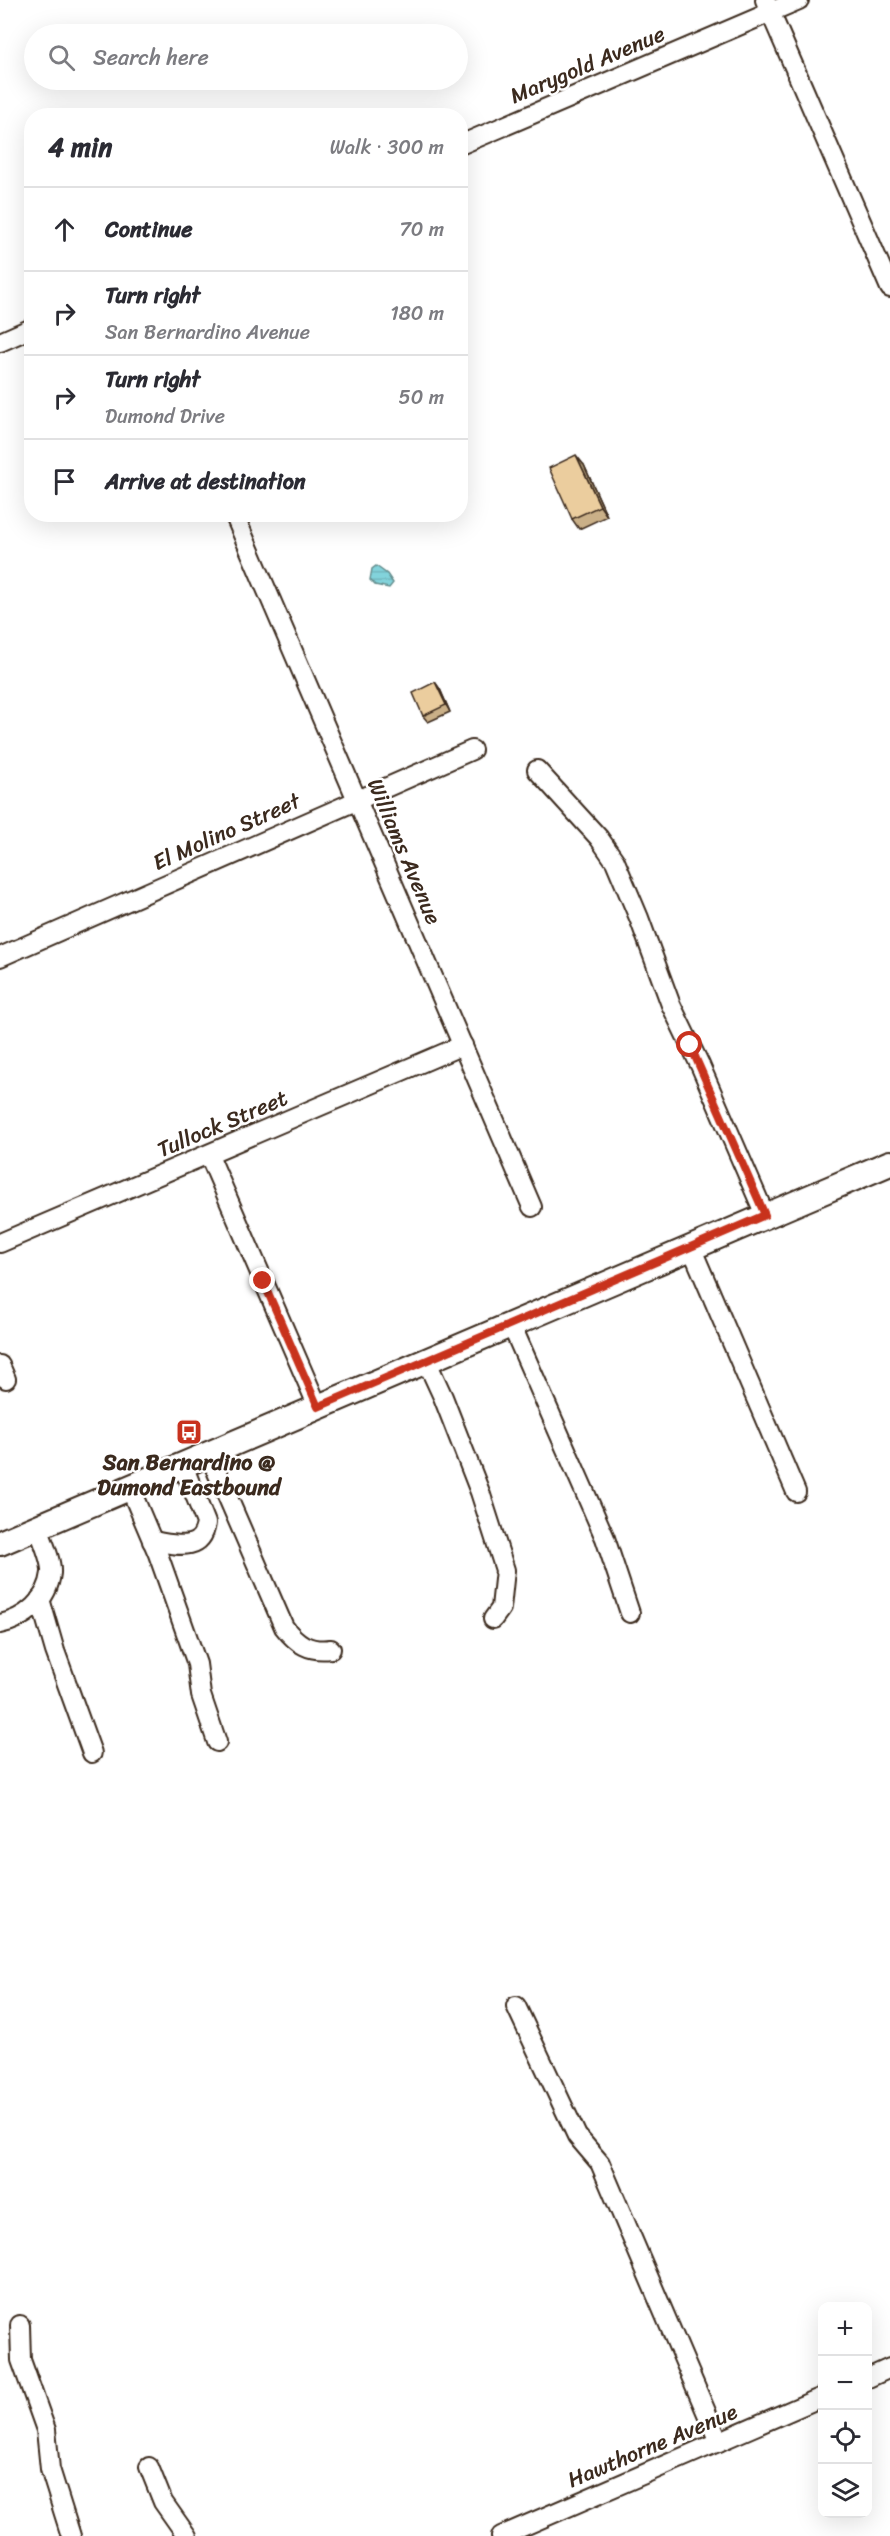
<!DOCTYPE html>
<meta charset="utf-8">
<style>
body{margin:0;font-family:Sriracha,sans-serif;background:#f2f2f3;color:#2b2b33}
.controls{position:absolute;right:18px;bottom:18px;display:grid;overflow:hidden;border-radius:12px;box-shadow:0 6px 24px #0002}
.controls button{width:54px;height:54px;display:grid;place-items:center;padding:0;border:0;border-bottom:2px solid #e1e1e2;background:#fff;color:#2b2b33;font:30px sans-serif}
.stop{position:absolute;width:18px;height:18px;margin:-14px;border:4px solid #c8321e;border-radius:50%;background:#fff}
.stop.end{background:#c8321e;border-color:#fff;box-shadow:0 2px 6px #0008}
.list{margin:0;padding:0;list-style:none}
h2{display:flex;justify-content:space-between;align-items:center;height:78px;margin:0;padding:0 24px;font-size:26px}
h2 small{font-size:20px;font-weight:400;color:#7c7c81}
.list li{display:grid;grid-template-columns:39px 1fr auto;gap:18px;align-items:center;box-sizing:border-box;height:84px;padding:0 24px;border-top:2px solid #e1e1e2}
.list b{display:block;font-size:22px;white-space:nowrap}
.list p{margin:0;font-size:20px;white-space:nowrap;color:#7c7c81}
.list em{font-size:20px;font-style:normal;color:#7c7c81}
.icon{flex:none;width:33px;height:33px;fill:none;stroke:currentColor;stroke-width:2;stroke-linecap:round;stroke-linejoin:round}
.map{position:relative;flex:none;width:890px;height:2536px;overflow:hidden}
.search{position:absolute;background:#fff;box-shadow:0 6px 24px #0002;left:24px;top:24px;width:444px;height:66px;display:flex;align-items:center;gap:15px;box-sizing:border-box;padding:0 21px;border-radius:33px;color:#7c7c81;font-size:22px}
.panel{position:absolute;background:#fff;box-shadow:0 6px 24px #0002;left:24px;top:108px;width:444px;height:414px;border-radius:24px}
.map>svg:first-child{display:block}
.water{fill:url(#water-rules);stroke:#668f8f;stroke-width:1.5}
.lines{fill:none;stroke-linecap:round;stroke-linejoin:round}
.minor-casing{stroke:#3b2a1e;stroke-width:22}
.major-casing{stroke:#3b2a1e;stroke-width:28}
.minor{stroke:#fff;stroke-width:18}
.major{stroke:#fff;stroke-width:24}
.wall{fill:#cab088;stroke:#3b2a1e;stroke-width:1.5}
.shaded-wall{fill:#a4906f;stroke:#3b2a1e;stroke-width:1.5}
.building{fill:#ebcd9e;stroke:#3b2a1e;stroke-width:1.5}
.route{stroke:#c8321e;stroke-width:8}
.labels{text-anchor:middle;stroke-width:5;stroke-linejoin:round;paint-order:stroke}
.street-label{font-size:22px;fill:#3b2a1e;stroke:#fff}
.poi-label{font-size:22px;font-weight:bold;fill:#3b2a1e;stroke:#fff}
</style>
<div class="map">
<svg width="890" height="2536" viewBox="0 0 890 2536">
<defs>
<pattern id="water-rules" width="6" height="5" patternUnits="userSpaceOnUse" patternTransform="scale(1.5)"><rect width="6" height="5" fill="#82d3db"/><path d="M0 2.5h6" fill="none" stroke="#71b5bc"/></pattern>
</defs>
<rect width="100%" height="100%" fill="#fff"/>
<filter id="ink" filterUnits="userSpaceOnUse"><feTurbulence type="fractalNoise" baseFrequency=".0167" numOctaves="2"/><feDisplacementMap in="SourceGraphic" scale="12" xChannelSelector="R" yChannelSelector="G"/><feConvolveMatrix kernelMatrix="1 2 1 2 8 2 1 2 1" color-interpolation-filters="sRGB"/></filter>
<g filter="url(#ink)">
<!-- water -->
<path class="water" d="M376,566L387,574L393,583L389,588L375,585L370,580L372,569Z"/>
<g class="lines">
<!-- minor casing -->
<g class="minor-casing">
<g id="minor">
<path d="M765,0L890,288"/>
<path d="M460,145L799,0"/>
<path d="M0,342L32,328"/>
<path d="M234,514L532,1207"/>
<path d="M537,770L599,838L615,861L639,918L671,1005L700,1065L765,1215"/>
<path d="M0,957L472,750"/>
<path d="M209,1155L318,1407"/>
<path d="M0,1243L463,1045"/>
<path d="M691,1247L796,1492"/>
<path d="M511,1324L605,1538L630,1613"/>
<path d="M426,1360L443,1397L480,1492L505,1570L501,1608L493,1619"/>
<path d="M0,1365L6,1379"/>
<path d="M209,1454L284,1627C297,1644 309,1652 331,1649"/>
<path d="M130,1488L158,1554L197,1664L201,1695L217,1742"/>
<path d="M152,1541C174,1544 202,1554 206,1523L183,1465"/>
<path d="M40,1599L55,1651L92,1753"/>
<path d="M0,1624C25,1619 48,1600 51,1573C52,1560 42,1540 38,1527"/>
<path d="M516,2006L577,2136L600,2163L719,2442"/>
<path d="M20,2325L21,2360L46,2430L50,2469L71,2536"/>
<path d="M868,2378L890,2368"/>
<path d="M149,2467L163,2502L187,2536"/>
<path d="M501,2536L822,2397"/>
</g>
</g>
<!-- major casing -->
<g class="major-casing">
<path id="major" d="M0,1543L890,1163"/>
</g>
<!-- minor -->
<use href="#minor" class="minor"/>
<!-- major -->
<use href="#major" class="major"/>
</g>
<!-- wall -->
<g class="wall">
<path d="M584,465L607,516L579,529L572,519Z"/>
<path d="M435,682L440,689L450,712L428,722L423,716Z"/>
</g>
<!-- shaded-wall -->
<g class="shaded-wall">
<path d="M576,455L584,465L607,516L600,506Z"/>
<path d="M435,682L440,689L450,712L446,705Z"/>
</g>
<!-- building -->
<g class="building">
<path d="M576,455L600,506L572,519L549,468Z"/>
<path d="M435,682L446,705L423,716L413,693Z"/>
</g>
</g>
<g class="lines" filter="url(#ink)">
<!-- route -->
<path class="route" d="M263,1281L318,1407L765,1215L690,1045"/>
</g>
<!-- icons -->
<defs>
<g id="bus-square" transform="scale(1.35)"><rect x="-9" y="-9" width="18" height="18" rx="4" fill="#c8321e" stroke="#fff"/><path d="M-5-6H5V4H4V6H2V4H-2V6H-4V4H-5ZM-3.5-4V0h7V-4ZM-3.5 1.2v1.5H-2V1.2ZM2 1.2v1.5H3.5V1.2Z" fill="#fff"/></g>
</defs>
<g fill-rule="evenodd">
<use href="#bus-square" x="189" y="1432"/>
</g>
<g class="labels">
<!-- street labels -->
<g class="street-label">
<text transform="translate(587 64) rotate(-23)" y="8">Marygold Avenue</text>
<text transform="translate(226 831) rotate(-24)" y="8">El Molino Street</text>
<text transform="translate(405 851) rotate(67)" y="8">Williams Avenue</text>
<text transform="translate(222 1123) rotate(-23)" y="8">Tullock Street</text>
<text transform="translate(652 2445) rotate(-23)" y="8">Hawthorne Avenue</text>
</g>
<!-- poi labels -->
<g class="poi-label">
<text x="189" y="1470">San Bernardino @<tspan x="189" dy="25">Dumond Eastbound</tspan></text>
</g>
</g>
</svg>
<div class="controls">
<button>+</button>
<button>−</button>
<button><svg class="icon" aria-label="locate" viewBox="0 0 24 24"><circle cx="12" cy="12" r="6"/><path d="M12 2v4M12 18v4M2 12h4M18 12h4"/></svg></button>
<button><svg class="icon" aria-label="layers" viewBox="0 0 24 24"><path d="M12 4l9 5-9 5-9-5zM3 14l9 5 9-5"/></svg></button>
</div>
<div class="stop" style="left:690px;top:1045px"></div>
<div class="stop end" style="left:263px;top:1281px"></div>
<div class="search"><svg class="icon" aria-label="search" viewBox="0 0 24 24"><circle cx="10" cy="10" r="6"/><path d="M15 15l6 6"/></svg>Search here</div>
<section class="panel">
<h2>4 min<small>Walk · 300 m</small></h2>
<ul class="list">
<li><svg class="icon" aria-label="ahead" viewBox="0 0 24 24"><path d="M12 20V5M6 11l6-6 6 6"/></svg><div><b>Continue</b></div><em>70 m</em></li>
<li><svg class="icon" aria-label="right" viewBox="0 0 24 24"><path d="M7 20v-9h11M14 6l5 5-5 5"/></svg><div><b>Turn right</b><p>San Bernardino Avenue</p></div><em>180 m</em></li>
<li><svg class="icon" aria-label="right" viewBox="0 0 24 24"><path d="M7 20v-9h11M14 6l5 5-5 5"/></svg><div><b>Turn right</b><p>Dumond Drive</p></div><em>50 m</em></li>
<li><svg class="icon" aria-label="arrive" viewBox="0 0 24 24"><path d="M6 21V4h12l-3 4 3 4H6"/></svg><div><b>Arrive at destination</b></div></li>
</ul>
</section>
</div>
